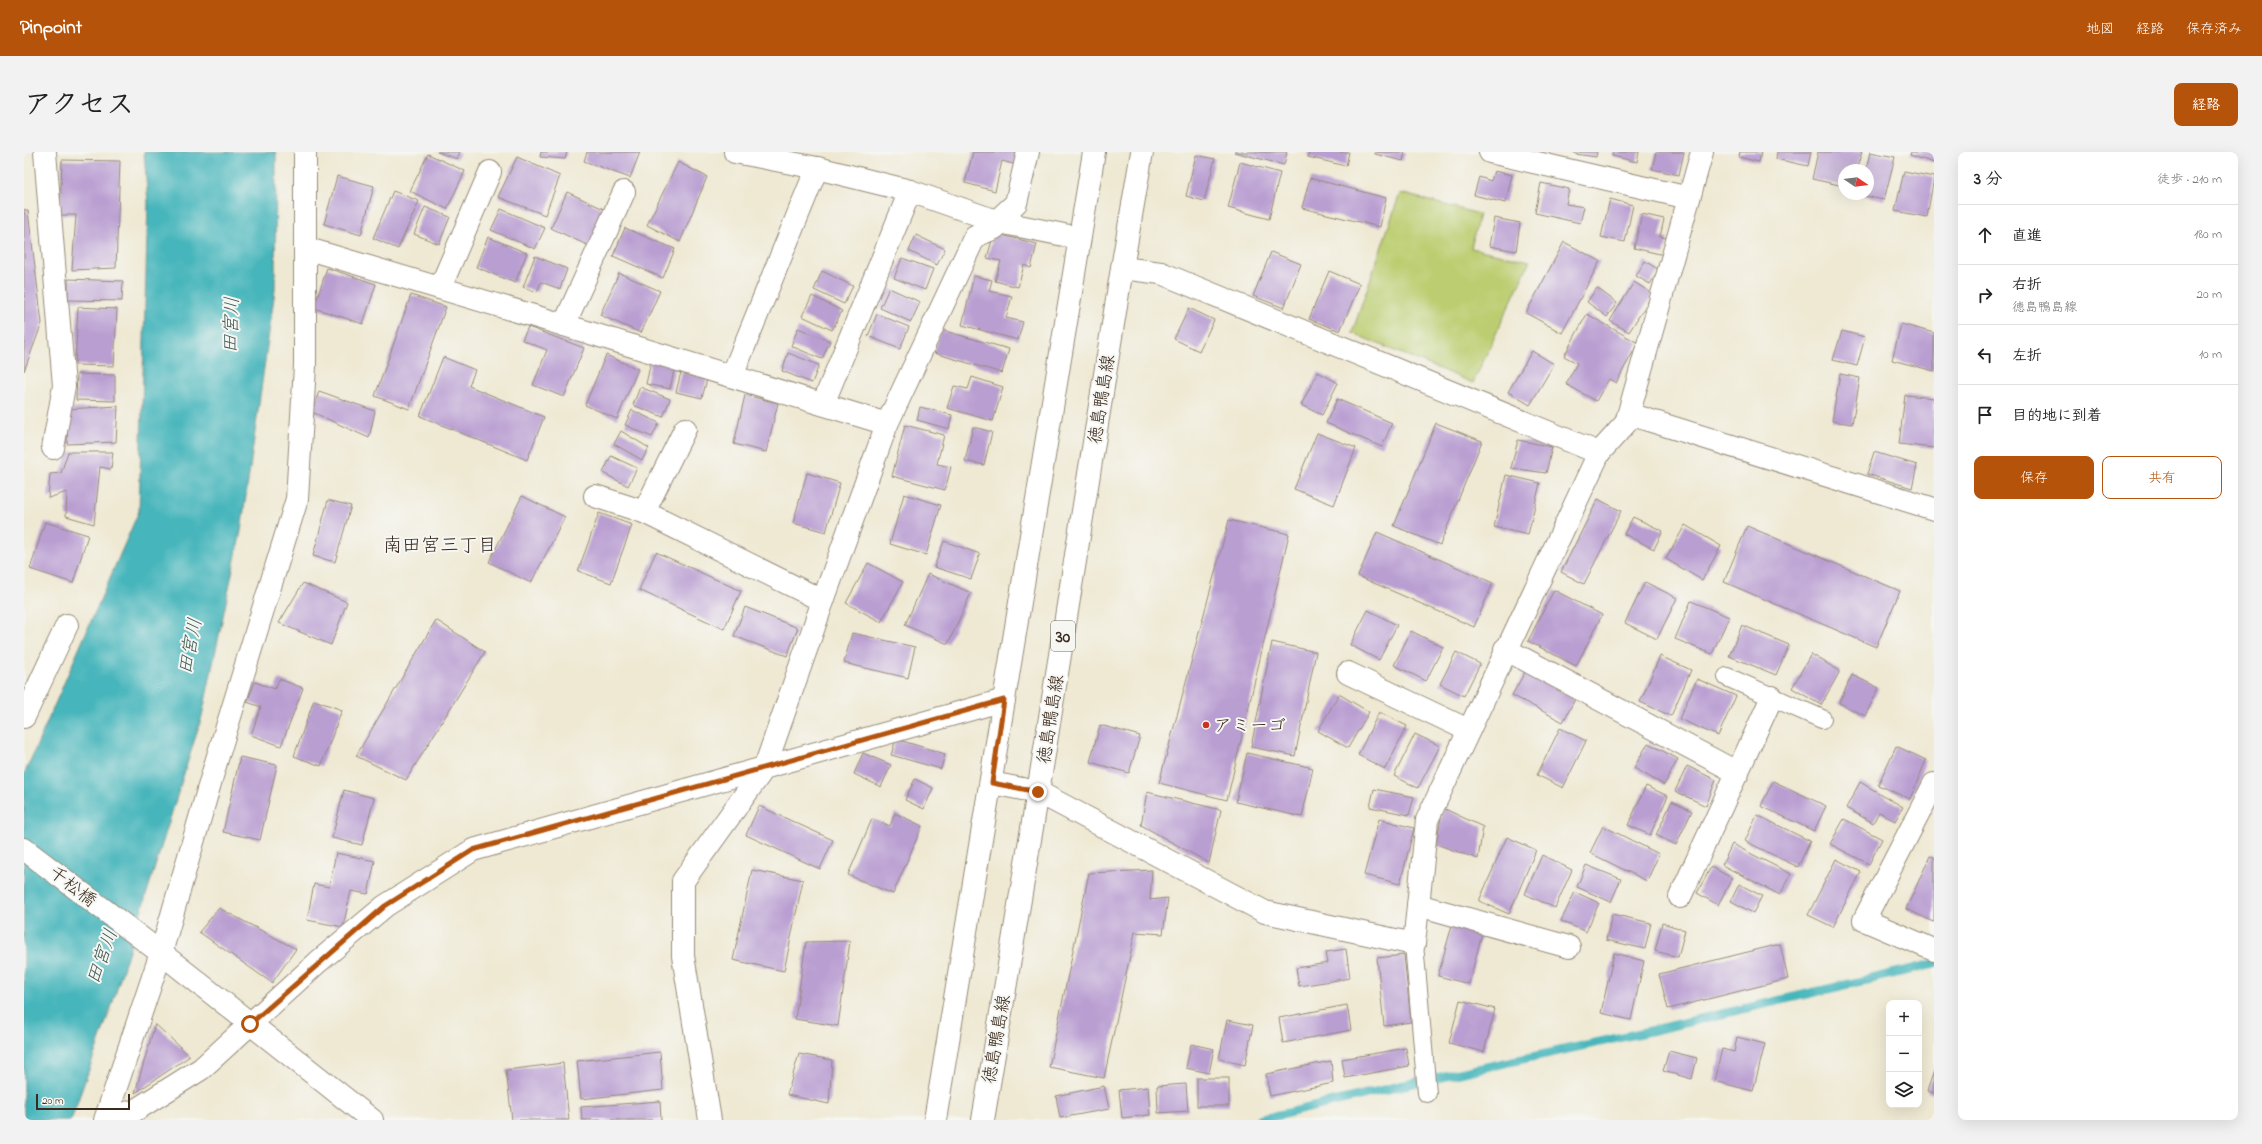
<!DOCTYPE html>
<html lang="ja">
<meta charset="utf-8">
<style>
body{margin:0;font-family:"Indie Flower","Klee One",sans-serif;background:#f2f2f2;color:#222}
.controls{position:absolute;right:12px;bottom:12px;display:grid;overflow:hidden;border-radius:8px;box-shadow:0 4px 16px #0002}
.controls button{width:36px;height:36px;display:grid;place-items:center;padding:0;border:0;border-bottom:1px solid #e0e0e0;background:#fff;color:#222;font:20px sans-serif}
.compass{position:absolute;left:1814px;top:12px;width:36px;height:36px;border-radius:50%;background:#fff;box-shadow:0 4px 16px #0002;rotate:103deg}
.scale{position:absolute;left:12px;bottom:10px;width:94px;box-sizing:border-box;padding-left:4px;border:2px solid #3b2a1e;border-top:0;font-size:11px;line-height:14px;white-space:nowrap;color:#3b2a1e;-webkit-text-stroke:3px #f6f6f2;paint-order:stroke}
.stop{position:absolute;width:12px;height:12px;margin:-9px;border:3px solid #b45309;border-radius:50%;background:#fff}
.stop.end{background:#b45309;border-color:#fff;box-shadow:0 1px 4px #0008}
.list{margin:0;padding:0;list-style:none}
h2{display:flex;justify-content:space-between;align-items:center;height:52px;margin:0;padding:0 16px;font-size:17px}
h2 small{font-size:13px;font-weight:400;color:#767676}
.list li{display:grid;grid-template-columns:26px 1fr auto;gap:12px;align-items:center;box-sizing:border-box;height:60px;padding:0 16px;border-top:1px solid #e0e0e0}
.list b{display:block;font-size:15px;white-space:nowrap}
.list p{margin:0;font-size:13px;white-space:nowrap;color:#767676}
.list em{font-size:13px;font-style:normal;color:#767676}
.actions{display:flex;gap:8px;padding:12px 16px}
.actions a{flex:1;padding:9px 0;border:1px solid #b45309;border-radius:8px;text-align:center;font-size:14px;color:#b45309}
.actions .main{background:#b45309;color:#fff}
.icon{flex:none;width:22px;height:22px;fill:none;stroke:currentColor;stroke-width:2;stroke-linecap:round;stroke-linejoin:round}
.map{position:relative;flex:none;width:1910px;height:968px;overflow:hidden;border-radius:8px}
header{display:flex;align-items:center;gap:24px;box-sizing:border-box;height:56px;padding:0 20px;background:#b45309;color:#fff}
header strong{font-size:19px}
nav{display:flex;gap:22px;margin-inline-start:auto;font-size:14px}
.intro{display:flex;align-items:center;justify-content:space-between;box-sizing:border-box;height:96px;padding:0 24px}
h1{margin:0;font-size:28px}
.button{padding:10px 18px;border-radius:8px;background:#b45309;color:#fff;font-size:14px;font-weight:700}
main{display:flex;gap:24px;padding:0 24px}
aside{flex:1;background:#fff;border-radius:8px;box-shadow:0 4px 16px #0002}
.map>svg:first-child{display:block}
.green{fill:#bbcd70;stroke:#7b7c47}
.water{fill:#46b6bc;stroke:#40706d}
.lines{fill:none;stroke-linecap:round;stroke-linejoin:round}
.stream{stroke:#46b6bc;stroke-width:9}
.building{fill:#b99ed2}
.lane-casing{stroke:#958a78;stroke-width:20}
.street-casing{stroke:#958a78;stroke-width:24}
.secondary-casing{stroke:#958a78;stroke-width:24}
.primary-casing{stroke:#958a78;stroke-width:24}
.lane{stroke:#fff;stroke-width:18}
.street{stroke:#fff;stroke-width:22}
.secondary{stroke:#fff;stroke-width:22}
.primary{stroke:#fff;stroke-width:22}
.route{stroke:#b45309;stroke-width:5}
.poi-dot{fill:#c8321e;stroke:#f6f6f2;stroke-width:1.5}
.labels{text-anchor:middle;stroke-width:4;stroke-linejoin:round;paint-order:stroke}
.shield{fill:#f6f6f2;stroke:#73675e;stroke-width:1}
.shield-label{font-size:17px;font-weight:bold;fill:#3b2a1e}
.street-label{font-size:18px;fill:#3b2a1e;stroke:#f6f6f2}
.poi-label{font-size:18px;fill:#3b2a1e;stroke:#f6f6f2;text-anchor:start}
.water-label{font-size:19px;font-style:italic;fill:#3f5b55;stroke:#f6f6f2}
.neighbourhood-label{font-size:19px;fill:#3b2a1e;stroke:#f6f6f2}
</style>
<header>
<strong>Pinpoint</strong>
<nav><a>地図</a><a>経路</a><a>保存済み</a></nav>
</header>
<div class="intro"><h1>アクセス</h1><a class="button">経路</a></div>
<main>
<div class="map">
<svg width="1910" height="968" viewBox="0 0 1910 968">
<rect width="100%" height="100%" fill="#f6f6f2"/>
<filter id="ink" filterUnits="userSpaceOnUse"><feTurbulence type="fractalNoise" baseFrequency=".025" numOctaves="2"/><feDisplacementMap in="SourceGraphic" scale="8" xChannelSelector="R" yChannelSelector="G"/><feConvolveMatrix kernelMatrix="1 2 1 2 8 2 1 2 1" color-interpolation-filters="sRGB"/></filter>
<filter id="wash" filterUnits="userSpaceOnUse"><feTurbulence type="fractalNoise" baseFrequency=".012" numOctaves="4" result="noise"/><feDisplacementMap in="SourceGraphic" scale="16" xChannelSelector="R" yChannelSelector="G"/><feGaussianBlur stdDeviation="0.9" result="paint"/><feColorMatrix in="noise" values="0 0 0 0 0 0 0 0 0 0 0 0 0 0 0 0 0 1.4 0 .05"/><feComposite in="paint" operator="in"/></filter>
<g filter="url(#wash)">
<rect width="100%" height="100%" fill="#efe9d3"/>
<!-- green -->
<path class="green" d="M1376,41L1455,62L1447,96L1506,109L1449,231L1328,181Z"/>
<!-- water -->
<path class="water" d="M120,0H252L251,138L217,379L178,564L87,856L47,968H0V623L115,359L124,51Z"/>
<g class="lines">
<!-- stream -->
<path class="stream" d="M1234,968L1376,934L1630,878L1910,812"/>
</g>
<g id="blocks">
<!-- building -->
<g class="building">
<path d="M413,0H436L433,7Z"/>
<path d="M517,0H543L541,7L516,5Z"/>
<path d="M563,0H616L606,26L560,9Z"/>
<path d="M949,0H996L993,13L978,9L971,39L941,31Z"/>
<path d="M1210,0H1263L1260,13Z"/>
<path d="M1285,0H1325L1322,14L1284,5Z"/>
<path d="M1351,0H1381L1379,9L1351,2Z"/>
<path d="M1551,0H1573L1572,5L1551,2Z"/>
<path d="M1589,0H1615L1613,10L1588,4Z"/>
<path d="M1632,0H1660L1655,23L1628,17Z"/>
<path d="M1716,0H1737L1735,10L1715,5Z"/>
<path d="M1753,0H1787L1784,14L1752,7Z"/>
<path d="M1794,0H1838L1832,18H1820V34L1788,27Z"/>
<path d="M1846,0L1871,5L1860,48L1836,43L1844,42V18H1842Z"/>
<path d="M1887,0H1910V11L1886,3Z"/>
<path d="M404,2L441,19L423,57L386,39Z"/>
<path d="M1172,3L1191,7L1180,49L1162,44Z"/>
<path d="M493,5L536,24L521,63L474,45Z"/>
<path d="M38,8L96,9L92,116L48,118L52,63H36Z"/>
<path d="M654,10L683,25L656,90L623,73Z"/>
<path d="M1216,10L1256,21L1245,67L1204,56Z"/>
<path d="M1470,19L1488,23L1481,51L1450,43L1455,25L1467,29Z"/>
<path d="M1880,19L1910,25L1903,65L1871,59Z"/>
<path d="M313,24L350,34L337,83L300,72Z"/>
<path d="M1286,26L1362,46L1356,75L1278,56Z"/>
<path d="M1517,31L1545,37L1542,52L1560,55L1556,71L1511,61Z"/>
<path d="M369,39L395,49L374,97L349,86Z"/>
<path d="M543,40L582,58L565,94L527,76Z"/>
<path d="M1586,47L1609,53L1601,90L1577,85Z"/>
<path d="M401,55L426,65L415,92L390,82Z"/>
<path d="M0,57L4,59L18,171L0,219Z"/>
<path d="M477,57L521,76L511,97L467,78Z"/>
<path d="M1618,62L1640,67L1636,85L1644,86L1640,103L1610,96Z"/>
<path d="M1470,66L1496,71L1492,99L1465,94Z"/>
<path d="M601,76L651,97L639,126L589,104Z"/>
<path d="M970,81L1013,92L1007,116L1000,113L994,135L971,129L977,109L963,106Z"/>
<path d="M892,83L921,97L913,113L885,99Z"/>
<path d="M464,85L503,101L491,131L452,115Z"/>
<path d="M1540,90L1576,109L1538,181L1502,161Z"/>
<path d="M1247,100L1277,112L1260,156L1229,144Z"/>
<path d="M511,104L543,117L536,137L517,130L513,140L499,135Z"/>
<path d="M878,106L909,117L901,138L870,126Z"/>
<path d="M1621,109L1635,118L1626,132L1612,124Z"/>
<path d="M303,116L352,132L339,172L290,156Z"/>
<path d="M798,119L829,134L820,152L790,138Z"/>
<path d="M1305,119L1336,132L1316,179L1285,167Z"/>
<path d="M595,121L636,139L617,181L576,163Z"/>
<path d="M950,124L968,128L965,139L988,144L982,166L999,170L994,188L938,173Z"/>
<path d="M44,127L99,129L98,149L44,148Z"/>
<path d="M1610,130L1629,142L1605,180L1586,169Z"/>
<path d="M865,136L896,150L887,170L856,156Z"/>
<path d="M1573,136L1593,151L1583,165L1563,150Z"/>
<path d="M387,143L422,155L385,257L351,244Z"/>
<path d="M788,144L818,159L808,178L778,164Z"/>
<path d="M54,155L93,157L90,214L51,213Z"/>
<path d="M1165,156L1190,168L1175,199L1150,187Z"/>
<path d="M853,162L885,175L876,197L844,184Z"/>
<path d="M1563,162L1614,191L1592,231L1585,227L1572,249L1542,232L1553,211L1540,204Z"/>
<path d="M1877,172L1910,181V219L1868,208Z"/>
<path d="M504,175L560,196L540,245L509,233L523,198L498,188Z"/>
<path d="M774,176L806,189L798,207L767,194Z"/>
<path d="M917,178L985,197L978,221L910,201Z"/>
<path d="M1818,179L1841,185L1833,214L1809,208Z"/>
<path d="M1508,199L1530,212L1506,253L1484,240Z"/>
<path d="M764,201L795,213L788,231L758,219Z"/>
<path d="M582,203L614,217L593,267L561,253Z"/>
<path d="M419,205L451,218L445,234L520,265L503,308L396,264Z"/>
<path d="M627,209L651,214L646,237L622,232Z"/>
<path d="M657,220L683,227L678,246L652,240Z"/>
<path d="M1294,220L1314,231L1298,263L1277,253Z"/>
<path d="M53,222L91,223V249L52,248Z"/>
<path d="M1816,222L1836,226L1828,272L1808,269Z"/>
<path d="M948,225L979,235L969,269L923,256L930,234L944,237Z"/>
<path d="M616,235L646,247L639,265L609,253Z"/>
<path d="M295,239L351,259L345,286L288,260Z"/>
<path d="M721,243L754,251L742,300L710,292Z"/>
<path d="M1881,243L1910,246V296L1875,292Z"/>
<path d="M1313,247L1368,271L1358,295L1302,271Z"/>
<path d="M94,254L92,290L43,292L44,257Z"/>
<path d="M896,255L928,263L925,277L893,268Z"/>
<path d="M608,258L635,271L628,285L601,273Z"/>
<path d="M1412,271L1458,289L1416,393L1370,374Z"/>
<path d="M881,273L920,283L913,312L927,315L921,338L868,324Z"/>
<path d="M949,275L968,280L960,313L941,309Z"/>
<path d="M597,279L625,296L618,308L590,292Z"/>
<path d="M1293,281L1332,296L1310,353L1270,337Z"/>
<path d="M1494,288L1528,295L1522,321L1487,316Z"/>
<path d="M44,300H89L87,317L76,315L70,372L42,364L43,340L24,346L26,322L37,321Z"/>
<path d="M1850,300L1893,313L1888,336L1843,322Z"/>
<path d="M587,304L613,316L604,334L579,321Z"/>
<path d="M783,321L816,331L802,380L769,371Z"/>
<path d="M1482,323L1516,331L1504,383L1470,375Z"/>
<path d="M880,342L917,353L902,403L866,392Z"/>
<path d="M498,344L541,365L507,431L465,410Z"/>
<path d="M1574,347L1597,359L1560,432L1537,420Z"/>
<path d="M304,348L327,354L311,410L289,404Z"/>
<path d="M575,361L608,373L587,431L554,419Z"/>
<path d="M1609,365L1639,379L1630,397L1600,382Z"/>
<path d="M1205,368L1265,382L1203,648L1135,631Z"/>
<path d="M21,370L64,383L49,431L6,417Z"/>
<path d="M1661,373L1697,394L1678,428L1642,407Z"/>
<path d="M1723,374L1876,439L1852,495L1700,430Z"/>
<path d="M1353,380L1469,431L1450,475L1334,424Z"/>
<path d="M920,389L956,402L947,427L910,415Z"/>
<path d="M632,400L717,439L700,477L615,438Z"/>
<path d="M844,411L879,430L857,470L822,451Z"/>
<path d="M904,422L947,441L924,492L881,473Z"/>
<path d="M1621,430L1653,446L1633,487L1601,471Z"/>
<path d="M279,431L323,450L307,493L255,471Z"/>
<path d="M1530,438L1578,463L1552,514L1504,489Z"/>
<path d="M1667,449L1705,465L1688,502L1651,487Z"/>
<path d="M721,455L774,476L763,504L710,484Z"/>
<path d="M1344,458L1373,473L1355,508L1326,493Z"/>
<path d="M412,468L461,500L382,628L332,604Z"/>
<path d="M1718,473L1765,493L1752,523L1705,504Z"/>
<path d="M1387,479L1419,495L1402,529L1370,513Z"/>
<path d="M828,481L891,495L884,526L820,511Z"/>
<path d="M1248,490L1292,500L1271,604L1227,595Z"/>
<path d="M1432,500L1456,512L1440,544L1416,532Z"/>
<path d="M1787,502L1816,519L1797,553L1768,536Z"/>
<path d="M1636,504L1667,518L1647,564L1616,550Z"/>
<path d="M1501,520L1551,547L1539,570L1488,543Z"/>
<path d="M1828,523L1855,536L1841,564L1815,551Z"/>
<path d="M255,527L279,536L257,594L227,583L237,555L223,550L231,530L251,537Z"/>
<path d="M1673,527L1712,544L1694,584L1655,567Z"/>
<path d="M1315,542L1345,560L1324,596L1294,579Z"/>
<path d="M290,548L318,558L297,614L270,604Z"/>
<path d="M1355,560L1383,574L1361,617L1334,603Z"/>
<path d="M1076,573L1116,584L1105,621L1066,610Z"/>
<path d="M1536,576L1562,589L1539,636L1513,623Z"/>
<path d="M1391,582L1416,594L1394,636L1370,624Z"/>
<path d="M872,587L921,602L917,617L867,603Z"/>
<path d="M1624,591L1654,607L1640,633L1610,616Z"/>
<path d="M1872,594L1902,608L1886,647L1854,633Z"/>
<path d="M839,601L867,613L857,635L830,622Z"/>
<path d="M1223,601L1289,616L1278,665L1212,650Z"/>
<path d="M216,605L253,613L236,688L199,680Z"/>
<path d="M1663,614L1692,628L1682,654L1651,639Z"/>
<path d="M891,627L909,636L900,657L881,648Z"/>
<path d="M1749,629L1802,654L1790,679L1737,654Z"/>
<path d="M1836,630L1879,655L1871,669L1855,660L1849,671L1822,656Z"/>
<path d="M1622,634L1644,644L1626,683L1604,673Z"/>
<path d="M1350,637L1390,645L1385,663L1346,655Z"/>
<path d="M320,638L350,646L338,693L308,686Z"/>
<path d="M1123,640L1197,658L1185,711L1117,673Z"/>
<path d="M1648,649L1668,659L1652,693L1632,683Z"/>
<path d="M735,654L809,688L796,717L722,683Z"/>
<path d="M1419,656L1459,675L1454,707L1412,692Z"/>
<path d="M871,661L898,674L869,742L824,723L848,667L866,674Z"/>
<path d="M1733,663L1786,689L1774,715L1721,689Z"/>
<path d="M1355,667L1390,676L1376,732L1340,723Z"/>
<path d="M1820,667L1858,687L1845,712L1806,692Z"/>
<path d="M1579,674L1635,702L1623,729L1566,701Z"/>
<path d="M1483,685L1512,698L1485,762L1455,749Z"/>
<path d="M1708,692L1767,722L1756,743L1698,713Z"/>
<path d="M312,701L351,709L344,742L327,739L319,775L283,768L290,732L305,735Z"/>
<path d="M1518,703L1548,718L1531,756L1501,742Z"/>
<path d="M1906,704L1910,705V770L1882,757Z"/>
<path d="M1812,707L1837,720L1809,775L1784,763Z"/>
<path d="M1562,713L1597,727L1587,750L1553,735Z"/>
<path d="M1687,715L1708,726L1694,753L1673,741Z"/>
<path d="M728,718L779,728L760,819L709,808Z"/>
<path d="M1128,718L1126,748L1144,746L1139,782L1111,780L1080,926L1025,915L1065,721Z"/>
<path d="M1715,732L1738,744L1729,761L1707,749Z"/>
<path d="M1551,740L1575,751L1562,780L1537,769Z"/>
<path d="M195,756L272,797L248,831L175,780Z"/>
<path d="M1588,762L1627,771L1621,797L1582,788Z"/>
<path d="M1638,771L1661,778L1654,805L1631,799Z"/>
<path d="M1428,773L1458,781L1445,832L1414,824Z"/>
<path d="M826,789L814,874L771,867L782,790Z"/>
<path d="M1756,792L1764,827L1644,857L1635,822Z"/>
<path d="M1322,797L1326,826L1275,834L1272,816L1304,811L1302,800Z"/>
<path d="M1590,801L1620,809L1607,868L1577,861Z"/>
<path d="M1380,803L1387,870L1360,874L1353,806Z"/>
<path d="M1436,848L1471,857L1460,900L1425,891Z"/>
<path d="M1323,853L1327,878L1259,891L1255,866Z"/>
<path d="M1203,868L1229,873L1221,913L1195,907Z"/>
<path d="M131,872L166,904L111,941Z"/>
<path d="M1713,885L1741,892L1729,939L1690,929L1698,897L1710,900Z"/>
<path d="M1167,892L1190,897L1185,921L1162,916Z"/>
<path d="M1382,896L1385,914L1321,926L1318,907Z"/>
<path d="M1645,899L1673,906L1668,927L1639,919Z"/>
<path d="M636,900L639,938L557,947L553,909Z"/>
<path d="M775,902L808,908L805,952L763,943Z"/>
<path d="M1307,909L1309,931L1246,944L1242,922Z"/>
<path d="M539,911L545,968H488L482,918Z"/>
<path d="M1910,919V941L1903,939Z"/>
<rect x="1173" y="926" width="32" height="28"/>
<path d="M1162,932L1164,959L1134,961L1133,934Z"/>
<path d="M1080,934L1085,957L1036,966L1032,944Z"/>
<path d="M1124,935L1126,963L1098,966L1095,938Z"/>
<path d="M636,949L637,968H558L557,955Z"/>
</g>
</g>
</g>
<g filter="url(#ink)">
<use href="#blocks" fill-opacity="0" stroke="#958a78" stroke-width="1"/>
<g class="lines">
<!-- lane casing -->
<g class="lane-casing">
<g id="lane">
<path d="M1703,525L1798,567"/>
<path d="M1390,792L1403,941"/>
</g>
</g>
<!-- street casing -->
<g class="street-casing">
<g id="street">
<path d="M21,0L40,234L29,296"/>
<path d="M711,0L793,16L886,39L975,70L1055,86"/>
<path d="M1466,0L1665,46"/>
<path d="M600,40L540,173L863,272"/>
<path d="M281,96L540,173"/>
<path d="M1098,116L1137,121L1575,301"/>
<path d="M416,136L466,20"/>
<path d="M708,224L793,16"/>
<path d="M799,252L886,39"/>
<path d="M1605,262L1910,357"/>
<path d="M661,277L620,360L799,449L863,272L951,84L971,76L979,63L992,51L1004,0"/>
<path d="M571,344L620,360"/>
<path d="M1481,497L1714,621"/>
<path d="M1324,521L1444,578"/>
<path d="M0,565L43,473"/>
<path d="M967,631L1014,640L1241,760L1390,792L1403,668L1575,301L1602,271L1678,0"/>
<path d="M1910,632L1840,768L1910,798"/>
<path d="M1656,745L1748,545"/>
<path d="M1394,753L1545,795"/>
<path d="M82,966L110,959L177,917L294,810L361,754L449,698L980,548"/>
<path d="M81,968L137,801L193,607L273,347L281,214V0"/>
<path d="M686,968L659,804V729L741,615L799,449"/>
</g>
</g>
<!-- secondary casing -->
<g class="secondary-casing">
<path id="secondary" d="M0,697L137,801L348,968"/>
</g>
<!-- primary casing -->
<g class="primary-casing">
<g id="primary">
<path d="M911,968L1070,0"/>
<path d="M959,968L1014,640L1098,116L1118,0"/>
</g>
</g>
<!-- lane -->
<use href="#lane" class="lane"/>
<!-- street -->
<use href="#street" class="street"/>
<!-- secondary -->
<use href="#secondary" class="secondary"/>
<!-- primary -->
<use href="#primary" class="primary"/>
</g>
</g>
<g class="lines" filter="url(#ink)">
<!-- route -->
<path class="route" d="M226,872L361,754L449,698L980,548L968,631L1014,640"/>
</g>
<!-- markers -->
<circle class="poi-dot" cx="1182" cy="573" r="4"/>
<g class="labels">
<!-- shield labels -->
<rect class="shield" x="1027" y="469" width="24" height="30" rx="3"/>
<g class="shield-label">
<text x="1039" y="490">30</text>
</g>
<!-- street labels -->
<g class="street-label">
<text transform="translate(1077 247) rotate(-81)" y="6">徳島鴨島線</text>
<text transform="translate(1026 567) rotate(-81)" y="6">徳島鴨島線</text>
<text transform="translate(49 734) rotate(38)" y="6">千松橋</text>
<text transform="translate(972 887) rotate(-80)" y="6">徳島鴨島線</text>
</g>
<!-- poi labels -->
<g class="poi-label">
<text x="1190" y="579">アミーゴ</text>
</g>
<!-- water labels -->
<g class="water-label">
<text transform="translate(206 173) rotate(-88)" y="7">田宮川</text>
<text transform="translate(165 494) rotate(-79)" y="7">田宮川</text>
<text transform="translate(77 804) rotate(-70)" y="7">田宮川</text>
</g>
<!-- neighbourhood labels -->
<g class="neighbourhood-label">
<text x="416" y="399">南田宮三丁目</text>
</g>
</g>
</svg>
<div class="controls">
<button>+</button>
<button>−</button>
<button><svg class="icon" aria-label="layers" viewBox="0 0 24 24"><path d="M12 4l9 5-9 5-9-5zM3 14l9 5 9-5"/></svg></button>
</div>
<svg class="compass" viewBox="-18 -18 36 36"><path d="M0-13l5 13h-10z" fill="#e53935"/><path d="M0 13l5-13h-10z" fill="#767676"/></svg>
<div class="scale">20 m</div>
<div class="stop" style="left:226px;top:872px"></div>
<div class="stop end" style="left:1014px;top:640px"></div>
</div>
<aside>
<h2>3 分<small>徒歩 · 210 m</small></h2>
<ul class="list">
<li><svg class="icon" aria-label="ahead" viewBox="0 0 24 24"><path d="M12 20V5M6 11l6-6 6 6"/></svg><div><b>直進</b></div><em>180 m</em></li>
<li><svg class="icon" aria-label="right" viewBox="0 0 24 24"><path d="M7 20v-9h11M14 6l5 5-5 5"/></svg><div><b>右折</b><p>徳島鴨島線</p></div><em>20 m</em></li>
<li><svg class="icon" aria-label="left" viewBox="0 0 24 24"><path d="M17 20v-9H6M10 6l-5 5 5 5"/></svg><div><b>左折</b></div><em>10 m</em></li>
<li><svg class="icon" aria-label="arrive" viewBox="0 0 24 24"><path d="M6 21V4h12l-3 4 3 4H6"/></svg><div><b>目的地に到着</b></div></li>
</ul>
<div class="actions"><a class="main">保存</a><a>共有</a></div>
</aside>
</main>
